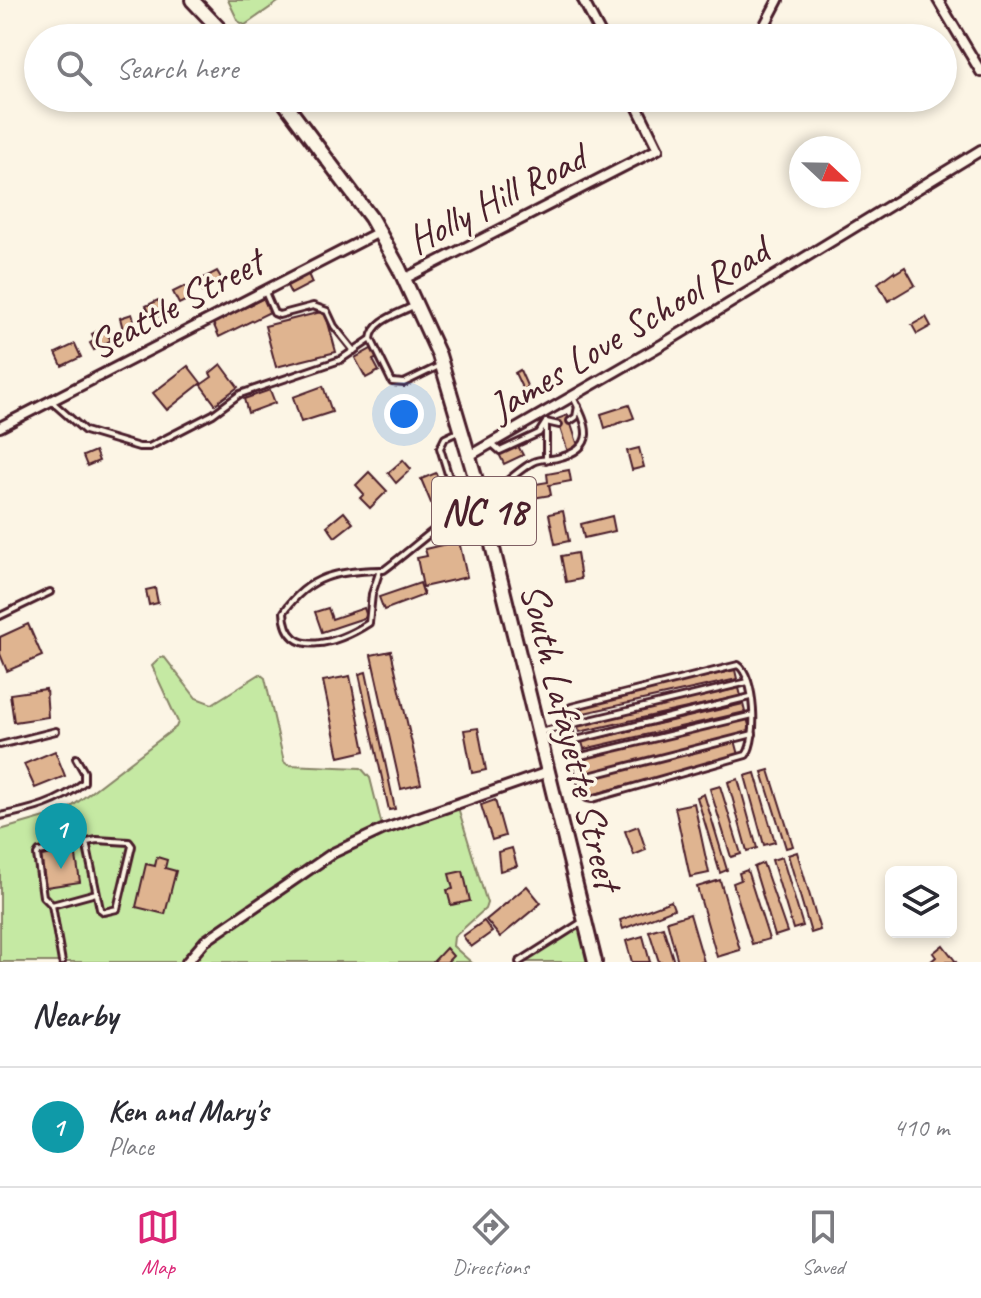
<!DOCTYPE html>
<style>
body{margin:0;font-family:Caveat,sans-serif;background:#f7f7f7;color:#2b2b33}
.controls{position:absolute;right:24px;bottom:24px;display:grid;overflow:hidden;border-radius:12px;box-shadow:0 4px 12px #0003}
.controls button{width:72px;height:72px;display:grid;place-items:center;padding:0;border:0;border-bottom:2px solid #e1e1e2;background:#fff;color:#2b2b33;font:40px sans-serif}
.compass{position:absolute;left:789px;top:136px;width:72px;height:72px;border-radius:50%;background:#fff;box-shadow:0 4px 12px #0003;rotate:112deg}
.you{position:absolute;left:404px;top:414px;width:28px;height:28px;margin:-20px;border:6px solid #fff;border-radius:50%;background:#1a73e8;box-shadow:0 0 0 12px #1a73e833}
.badge{display:grid;place-items:center;width:52px;height:52px;border-radius:50%;background:#db2777;color:#fff;font-size:26px;font-weight:700}
.pin{position:absolute;translate:-50% -66px;filter:drop-shadow(0 2px 4px #0008)}
.pin::after{content:'';position:absolute;top:42px;width:28px;height:24px;background:inherit;clip-path:polygon(0 0,100% 0,50% 100%)}
.list{margin:0;padding:0;list-style:none}
h2{display:flex;justify-content:space-between;align-items:center;height:104px;margin:0;padding:0 32px;font-size:34px}
h2 small{font-size:26px;font-weight:400;color:#7c7c81}
.list li{display:grid;grid-template-columns:52px 1fr auto;gap:24px;align-items:center;box-sizing:border-box;height:120px;padding:0 32px;border-top:2px solid #e1e1e2}
.list b{display:block;font-size:30px;white-space:nowrap}
.list p{margin:0;font-size:26px;white-space:nowrap;color:#7c7c81}
.list em{font-size:26px;font-style:normal;color:#7c7c81}
.icon{flex:none;width:44px;height:44px;fill:none;stroke:currentColor;stroke-width:2;stroke-linecap:round;stroke-linejoin:round}
.map{position:relative;flex:none;width:981px;height:962px;overflow:hidden}
.search{position:absolute;background:#fff;box-shadow:0 4px 12px #0003;left:24px;right:24px;top:24px;height:88px;display:flex;align-items:center;gap:20px;box-sizing:border-box;padding:0 28px;border-radius:44px;color:#7c7c81;font-size:30px}
.sheet{height:224px;background:#fff}
nav{display:flex;justify-content:space-around;align-items:center;box-sizing:border-box;height:112px;border-top:2px solid #e1e1e2;background:#fff;font-size:22px;color:#7c7c81}
nav a{display:grid;justify-items:center;gap:4px}
nav .on{color:#db2777}
.map>svg:first-child{display:block}
.green{fill:#c5e9a3;stroke:#888467;stroke-width:2}
.building{fill:#dfb490;stroke:#4a1f2b;stroke-width:2}
.lines{fill:none;stroke-linecap:round;stroke-linejoin:round}
.lane-casing{stroke:#4a1f2b;stroke-width:10}
.street-casing{stroke:#4a1f2b;stroke-width:14}
.primary-casing{stroke:#4a1f2b;stroke-width:18}
.lane{stroke:#fcf5e5;stroke-width:4}
.street{stroke:#fcf5e5;stroke-width:8}
.primary{stroke:#fcf5e5;stroke-width:12}
.labels{text-anchor:middle;stroke-width:7;stroke-linejoin:round;paint-order:stroke}
.shield{fill:#fcf5e5;stroke:#7f5f63;stroke-width:2}
.shield-label{font-size:38px;font-weight:bold;fill:#4a1f2b}
.street-label{font-size:40px;fill:#4a1f2b;stroke:#fcf5e5}
</style>
<div class="map">
<svg width="981" height="962" viewBox="0 0 981 962">
<rect width="100%" height="100%" fill="#fcf5e5"/>
<filter id="ink" filterUnits="userSpaceOnUse"><feTurbulence type="fractalNoise" baseFrequency=".0125" numOctaves="2"/><feDisplacementMap in="SourceGraphic" scale="16" xChannelSelector="R" yChannelSelector="G"/><feConvolveMatrix kernelMatrix="1 2 1 2 8 2 1 2 1" color-interpolation-filters="sRGB"/></filter>
<g filter="url(#ink)">
<!-- green -->
<g class="green">
<path d="M228,0H281L245,25L238,21Z"/>
<path d="M161,657L165,658L196,698L212,704L260,674L265,678L284,762L288,765L361,768L370,778L383,830L457,804L487,903L485,909L454,937L453,946L471,962H0V830L66,811L176,727L178,722L152,666Z"/>
<path d="M584,921L595,962H519Z"/>
</g>
<!-- building -->
<g class="building">
<path d="M905,267L915,285L888,301L878,283L894,271L895,273Z"/>
<path d="M217,271L223,281L202,292L196,282Z"/>
<path d="M308,274L312,283L291,294L287,286Z"/>
<path d="M185,286L191,298L179,304L173,292Z"/>
<path d="M264,298L270,312L219,337L213,323Z"/>
<path d="M158,300L165,312L153,319L146,306Z"/>
<path d="M325,311L336,352L276,367L265,326Z"/>
<path d="M132,314L137,329L124,333L120,318Z"/>
<path d="M926,317L931,326L917,334L912,325Z"/>
<path d="M103,328L111,340L94,350L90,343L95,340L92,334Z"/>
<path d="M75,344L81,357L62,366L56,353Z"/>
<path d="M373,348L378,358L373,360L379,371L366,378L355,358Z"/>
<path d="M221,364L238,387L215,404L200,384L167,410L153,393L188,366L202,384L212,377L210,373Z"/>
<path d="M520,370L528,388L523,390L515,373Z"/>
<path d="M323,386L332,412L301,422L293,397Z"/>
<path d="M270,390L275,403L248,413L244,399Z"/>
<path d="M629,405L634,418L605,428L601,414Z"/>
<path d="M568,415L580,452L569,455L557,419Z"/>
<path d="M517,444L523,455L504,464L499,454Z"/>
<path d="M639,448L644,467L632,470L627,451Z"/>
<path d="M95,451L99,461L87,466L83,456Z"/>
<path d="M403,460L411,469L396,483L388,473Z"/>
<path d="M569,470L571,481L549,485L551,495L521,500L518,487L548,482L547,474Z"/>
<path d="M369,472L387,491L370,508L360,498L364,494L356,485Z"/>
<path d="M436,473L445,498L431,503L421,479Z"/>
<path d="M563,511L569,541L555,544L549,514Z"/>
<path d="M344,512L353,523L335,537L327,526Z"/>
<path d="M612,516L615,531L584,538L581,524Z"/>
<path d="M459,541L467,577L423,587L417,558L427,556L425,549Z"/>
<path d="M577,553L581,579L566,582L561,556Z"/>
<path d="M420,583L424,595L384,610L379,597Z"/>
<path d="M155,588L158,603L149,605L146,590Z"/>
<path d="M328,608L332,619L364,608L367,617L322,632L315,612Z"/>
<path d="M28,624L42,656L7,671L0,654V637Z"/>
<path d="M391,651L421,784L401,789L371,655Z"/>
<path d="M735,670L737,679L575,715L574,707Z"/>
<path d="M366,672L395,809L389,810L359,674Z"/>
<path d="M350,676L365,751L339,757L323,681Z"/>
<path d="M739,688L741,696L579,732L577,724Z"/>
<path d="M46,689L48,717L14,722L10,694Z"/>
<path d="M743,704L745,712L584,749L582,742Z"/>
<path d="M747,718L751,733L588,775L585,757Z"/>
<path d="M478,728L486,770L472,773L464,730Z"/>
<path d="M735,740L739,755L591,795L587,778Z"/>
<path d="M55,751L65,776L35,788L24,764Z"/>
<path d="M769,770L793,846L786,848L762,772Z"/>
<path d="M755,773L775,842L764,845L745,776Z"/>
<path d="M738,779L757,848L747,851L728,782Z"/>
<path d="M720,786L741,854L731,857L710,789Z"/>
<path d="M704,794L727,870L720,873L697,797Z"/>
<path d="M495,800L505,836L492,840L481,805Z"/>
<path d="M694,803L709,873L690,877L675,807Z"/>
<path d="M638,826L646,850L634,855L625,831Z"/>
<path d="M512,848L517,866L500,871L498,852Z"/>
<path d="M75,850L80,882L46,887L41,856Z"/>
<path d="M797,852L820,930L811,933L788,855Z"/>
<path d="M157,857L167,860L165,868L176,871L165,914L136,907L146,864L155,866Z"/>
<path d="M782,857L803,926L793,929L772,860Z"/>
<path d="M763,863L787,932L775,936L754,867Z"/>
<path d="M747,870L769,939L752,944L733,883L741,880L739,873Z"/>
<path d="M463,871L470,901L451,905L447,890L453,889L449,874Z"/>
<path d="M720,880L740,950L717,957L697,887Z"/>
<path d="M527,886L541,903L500,937L486,920Z"/>
<path d="M671,901L674,909L623,929L620,920Z"/>
<path d="M690,914L704,962H678L667,921Z"/>
<path d="M484,921L492,932L471,947L463,936Z"/>
<path d="M663,927L674,962H659L649,931Z"/>
<path d="M643,936L650,962H632L626,941Z"/>
<path d="M943,945L956,962H930L936,957L933,953Z"/>
<path d="M446,948L453,956L447,962H433Z"/>
</g>
<g class="lines">
<!-- lane casing -->
<g class="lane-casing">
<g id="lane">
<path d="M265,292L274,313L279,315L313,306L327,311L334,326L354,351"/>
<path d="M371,339L392,382L404,383L441,365"/>
<path d="M51,401L85,431L139,447H149L213,414L240,394L340,360L371,339C373,320 398,314 413,306"/>
<path d="M570,421L576,417L578,406"/>
<path d="M546,422L559,425"/>
<path d="M460,431L445,438L440,448L453,490L476,485"/>
<path d="M492,444L500,451L539,433L546,422"/>
<path d="M546,460V422"/>
<path d="M483,500C498,490 518,470 533,462C540,458 550,460 557,458C599,448 587,425 573,397"/>
<path d="M380,570L372,594L369,623C341,641 286,663 284,612C309,575 338,571 380,570H384C415,547 444,518 479,500"/>
<path d="M0,616L50,592"/>
<path d="M738,665C755,676 758,739 746,755L592,799L587,798C580,782 563,720 571,707Z"/>
<path d="M540,732L748,682"/>
<path d="M572,741L750,697"/>
<path d="M0,745L56,731"/>
<path d="M577,757L753,715"/>
<path d="M581,778L753,734"/>
<path d="M0,816C31,810 59,803 84,782V772L76,758"/>
<path d="M52,905L96,893"/>
<path d="M62,962L52,905L43,896L37,855L39,852L97,840L129,842L132,846L117,909L104,912L100,909L86,842"/>
<path d="M519,962L582,922"/>
</g>
</g>
<!-- street casing -->
<g class="street-casing">
<g id="street">
<path d="M583,0L603,38"/>
<path d="M938,0L981,72"/>
<path d="M758,38L778,0"/>
<path d="M404,279L658,149L633,98"/>
<path d="M0,427L379,232"/>
<path d="M469,456L663,344L981,150"/>
<path d="M187,962L205,941L333,853L382,830L548,772"/>
</g>
</g>
<!-- primary casing -->
<g class="primary-casing">
<g id="primary">
<path d="M192,0L228,38"/>
<path d="M281,98L371,218L399,268L439,355L476,480L595,962"/>
</g>
</g>
<!-- lane -->
<use href="#lane" class="lane"/>
<!-- street -->
<use href="#street" class="street"/>
<!-- primary -->
<use href="#primary" class="primary"/>
</g>
</g>
<g class="labels">
<!-- shield labels -->
<rect class="shield" x="432" y="477" width="104" height="68" rx="6"/>
<g class="shield-label">
<text x="484" y="524">NC 18</text>
</g>
<!-- street labels -->
<g class="street-label">
<text transform="translate(496 198) rotate(-27)" y="14">Holly Hill Road</text>
<text transform="translate(175 303) rotate(-28)" y="14">Seattle Street</text>
<text transform="translate(628 328) rotate(-31)" y="14">James Love School Road</text>
<text transform="translate(572 736) rotate(76)" y="14">South Lafayette Street</text>
</g>
</g>
</svg>
<div class="controls">
<button><svg class="icon" aria-label="layers" viewBox="0 0 24 24"><path d="M12 4l9 5-9 5-9-5zM3 14l9 5 9-5"/></svg></button>
</div>
<svg class="compass" viewBox="-18 -18 36 36"><path d="M0-13l5 13h-10z" fill="#e53935"/><path d="M0 13l5-13h-10z" fill="#7c7c81"/></svg>
<div class="you"></div>
<div class="pin badge" style="left:61px;top:869px;background:#0f9aa8">1</div>
<div class="search"><svg class="icon" aria-label="search" viewBox="0 0 24 24"><circle cx="10" cy="10" r="6"/><path d="M15 15l6 6"/></svg>Search here</div>
</div>
<section class="sheet">
<h2>Nearby<small></small></h2>
<ul class="list">
<li><span class="badge" style="background:#0f9aa8">1</span><div><b>Ken and Mary's</b><p>Place</p></div><em>410 m</em></li>
</ul>
</section>
<nav>
<a class="on"><svg class="icon" aria-label="map" viewBox="0 0 24 24"><path d="M3 6l6-2 6 2 6-2v14l-6 2-6-2-6 2zM9 4v14M15 6v14"/></svg>Map</a>
<a><svg class="icon" aria-label="directions" viewBox="0 0 24 24"><path d="M12 3l9 9-9 9-9-9zM9 14v-3h6M13 9l2 2-2 2"/></svg>Directions</a>
<a><svg class="icon" aria-label="saved" viewBox="0 0 24 24"><path d="M7 4h10v16l-5-4-5 4z"/></svg>Saved</a>
</nav>
